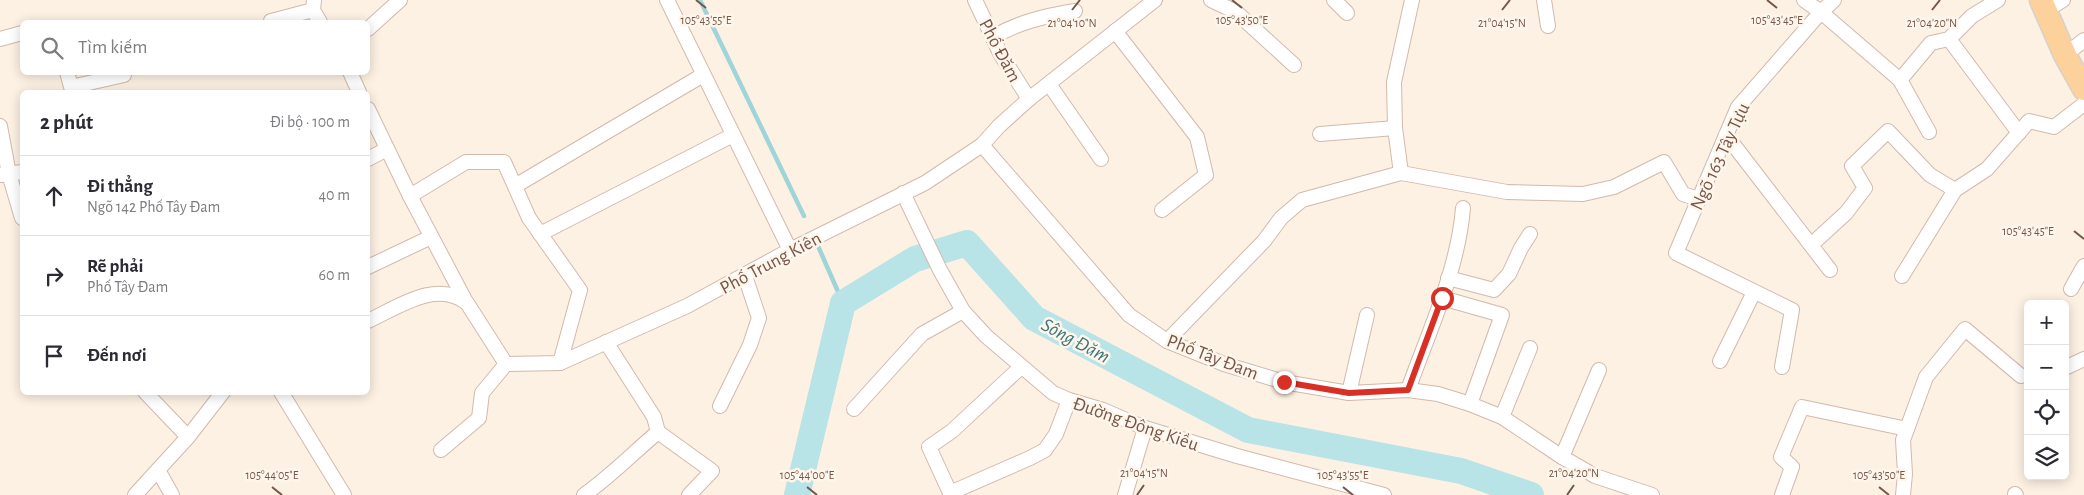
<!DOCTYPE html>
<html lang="vi">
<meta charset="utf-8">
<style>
body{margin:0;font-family:"Alegreya Sans",sans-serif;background:#f7f7f7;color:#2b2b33}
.controls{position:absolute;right:15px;bottom:15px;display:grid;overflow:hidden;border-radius:8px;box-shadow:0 2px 12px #0003}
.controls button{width:45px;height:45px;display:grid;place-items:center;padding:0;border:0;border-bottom:1px solid #e1e1e2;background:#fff;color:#2b2b33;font:25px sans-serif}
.stop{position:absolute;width:15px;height:15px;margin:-11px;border:4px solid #d93025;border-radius:50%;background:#fff}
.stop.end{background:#d93025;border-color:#fff;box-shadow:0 1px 5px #0008}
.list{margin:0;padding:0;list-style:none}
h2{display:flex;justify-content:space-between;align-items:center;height:65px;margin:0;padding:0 20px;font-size:21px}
h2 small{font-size:16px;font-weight:400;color:#7c7c81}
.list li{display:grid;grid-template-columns:32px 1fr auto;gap:15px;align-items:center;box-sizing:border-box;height:80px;padding:0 20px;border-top:1px solid #e1e1e2}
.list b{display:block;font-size:19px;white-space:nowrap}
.list p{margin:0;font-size:16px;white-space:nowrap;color:#7c7c81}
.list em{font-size:16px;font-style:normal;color:#7c7c81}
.icon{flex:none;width:28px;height:28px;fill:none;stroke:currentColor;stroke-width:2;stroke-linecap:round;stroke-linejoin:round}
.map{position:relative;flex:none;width:2084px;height:495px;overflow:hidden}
.search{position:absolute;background:#fff;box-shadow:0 2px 12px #0003;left:20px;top:20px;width:350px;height:55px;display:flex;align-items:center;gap:12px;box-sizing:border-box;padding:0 18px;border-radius:8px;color:#7c7c81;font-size:19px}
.panel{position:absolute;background:#fff;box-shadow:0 2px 12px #0003;left:20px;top:90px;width:350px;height:305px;border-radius:8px}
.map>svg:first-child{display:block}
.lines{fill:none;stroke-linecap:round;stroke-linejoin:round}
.stream{stroke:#9fd4d9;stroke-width:4.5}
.river{stroke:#b8e3e7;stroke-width:26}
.minor-casing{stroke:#d0baad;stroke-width:16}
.primary-casing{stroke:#d9d0cc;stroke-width:25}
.minor{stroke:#fff;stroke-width:14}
.primary{stroke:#fcd19c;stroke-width:22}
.route{stroke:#d93025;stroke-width:6}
.ticks{fill:none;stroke:#765649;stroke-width:2}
.labels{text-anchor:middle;stroke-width:5;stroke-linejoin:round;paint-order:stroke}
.street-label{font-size:19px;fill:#765649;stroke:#fff6eb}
.water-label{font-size:20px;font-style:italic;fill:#3c767c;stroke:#fff6eb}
.ticks-label{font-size:12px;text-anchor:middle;fill:#765649;stroke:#fff6eb;stroke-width:5;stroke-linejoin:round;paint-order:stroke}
</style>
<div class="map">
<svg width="2084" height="495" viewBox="0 0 2084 495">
<rect width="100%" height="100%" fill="#fdf1e4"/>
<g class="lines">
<!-- stream -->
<g class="stream">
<path d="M700,0L804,216"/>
<path d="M818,246L843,303"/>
</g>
<!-- river -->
<path class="river" d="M797,495L843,303L915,259L967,243L1034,318L1248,430L1461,471L1531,495"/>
<!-- minor casing -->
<g class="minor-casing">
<g id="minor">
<path d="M314,0L313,10L320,22"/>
<path d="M667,0L790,250"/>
<path d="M975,0L1001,55L1029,99"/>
<path d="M1211,0L1236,12L1294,65"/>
<path d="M1334,0L1347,13"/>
<path d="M1544,0L1548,26"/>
<path d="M1804,0L1821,12L1900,80L1929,132"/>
<path d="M2045,11L2063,0"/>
<path d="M271,22V21L313,10"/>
<path d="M368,29L400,0"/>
<path d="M1115,31L1197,137L1206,175L1162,210"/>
<path d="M993,37C1019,22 1045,16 1075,11"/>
<path d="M0,39L22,33"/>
<path d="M1949,39L2019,133"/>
<path d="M2065,55L2084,40"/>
<path d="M67,72L71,87L124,75"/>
<path d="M350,72L359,92"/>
<path d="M1900,80L1931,43L1949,39L1972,16L1998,0"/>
<path d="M1049,84L1101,159"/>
<path d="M368,109L410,196L466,302"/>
<path d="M0,126L9,174L22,218"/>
<path d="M1320,134L1395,128"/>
<path d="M1726,135L1830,270"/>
<path d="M982,145L1129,315L1167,341L1224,364L1284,382L1349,393L1408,390L1438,394L1470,404L1502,417L1562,457L1595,476L1652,495"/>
<path d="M368,159L387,149"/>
<path d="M1401,173L1395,128L1394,82L1412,0"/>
<path d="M1,175L22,172"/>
<path d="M515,186L703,75"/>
<path d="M903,193L940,270L963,311L986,336L1053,393L1069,400L1103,410L1145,428L1237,456L1384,495"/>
<path d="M410,196L466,162H504L529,218L580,290L560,363"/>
<path d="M540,234L733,135"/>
<path d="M1811,245L1846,213L1865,188L1852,166L1888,131L1930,175L1955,190"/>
<path d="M368,267L431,237"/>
<path d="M1902,276L1955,190L1987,169L2029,121L2054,127L2084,104"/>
<path d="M1448,278L1494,290L1509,274L1521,248L1530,234"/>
<path d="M2071,289L2084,266"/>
<path d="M1442,298L1502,315L1470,404"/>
<path d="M368,321C398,307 437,279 467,303L506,364L560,363L687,306L790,250L925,183L982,145L999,126L1029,99L1155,0"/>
<path d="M1167,341L1264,241L1281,218L1302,200L1401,173L1507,192L1583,194L1614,187L1664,162L1683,194L1698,199"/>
<path d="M606,342L654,417L658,432L712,471L689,495"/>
<path d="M1720,361L1754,292"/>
<path d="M1782,367L1792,310L1676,253L1738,107L1821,12L1834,0"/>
<path d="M2065,368L2084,359"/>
<path d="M1408,390C1429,331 1458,270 1463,208"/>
<path d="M145,392L188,437"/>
<path d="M281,392L344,495"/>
<path d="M1349,393L1367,315"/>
<path d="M720,406L750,345L759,318L745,276"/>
<path d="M854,409L922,334L963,311"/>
<path d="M1502,417L1530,348"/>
<path d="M441,450L479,418L482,393L506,364"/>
<path d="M1562,457L1599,370"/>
<path d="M158,470L172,495"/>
<path d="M950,493L1030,458L1045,450L1056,434L1069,400"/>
<path d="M2015,494L2016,495"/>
<path d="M135,495L188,437L223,392"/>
<path d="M584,495C611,476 633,453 658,432"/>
<path d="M951,495L929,447L952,431L1021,367"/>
<path d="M1125,495L1145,428"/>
<path d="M1782,495L1792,467L1781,457L1802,407L1907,429"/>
<path d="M1903,495L1905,474L1903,440L1926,377L1965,329L2021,376"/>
</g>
</g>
<!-- primary casing -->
<g class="primary-casing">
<path id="primary" d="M2041,0L2065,55L2084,89"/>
</g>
<!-- minor -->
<use href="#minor" class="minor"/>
<!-- primary -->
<use href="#primary" class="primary"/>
</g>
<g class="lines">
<!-- route -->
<path class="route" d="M1284,382L1349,393L1408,390L1442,298"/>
</g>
<!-- ticks -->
<path class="ticks" d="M696,0L706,8M1232,0L1242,8M1767,0L1777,8M1072,10L1080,0M1502,10L1510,0M1932,10L1940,0M2074,231L2084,239M272,487L282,495M807,487L817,495M1343,487L1353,495M1879,487L1889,495M1137,495L1144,485M1567,495L1574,485"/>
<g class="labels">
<!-- street labels -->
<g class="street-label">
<text transform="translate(1001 50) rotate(62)" y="7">Phố Đăm</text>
<text transform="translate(1719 156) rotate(-65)" y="7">Ngõ 163 Tây Tựu</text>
<text transform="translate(770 262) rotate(-28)" y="7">Phố Trung Kiên</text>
<text transform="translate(1213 356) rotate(21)" y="7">Phố Tây Đam</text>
<text transform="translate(1136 423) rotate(19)" y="7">Đường Đông Kiều</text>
</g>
<!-- water labels -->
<g class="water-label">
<text transform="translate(1076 340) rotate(28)" y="7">Sông Đăm</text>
</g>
</g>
<g class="ticks-label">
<text x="1777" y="24">105°43'45"E</text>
<text x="706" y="24">105°43'55"E</text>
<text x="1242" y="24">105°43'50"E</text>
<text x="1072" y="27">21°04'10"N</text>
<text x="1502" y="27">21°04'15"N</text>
<text x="1932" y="27">21°04'20"N</text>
<text x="2028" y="235">105°43'45"E</text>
<text x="1144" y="477">21°04'15"N</text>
<text x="1574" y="477">21°04'20"N</text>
<text x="272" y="479">105°44'05"E</text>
<text x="807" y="479">105°44'00"E</text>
<text x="1343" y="479">105°43'55"E</text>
<text x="1879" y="479">105°43'50"E</text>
</g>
</svg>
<div class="controls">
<button>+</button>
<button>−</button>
<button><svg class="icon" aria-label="locate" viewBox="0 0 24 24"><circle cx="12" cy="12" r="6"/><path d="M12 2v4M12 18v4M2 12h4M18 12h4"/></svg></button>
<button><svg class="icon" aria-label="layers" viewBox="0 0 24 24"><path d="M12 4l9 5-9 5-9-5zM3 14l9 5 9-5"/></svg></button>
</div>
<div class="stop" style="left:1442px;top:298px"></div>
<div class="stop end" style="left:1284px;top:382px"></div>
<div class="search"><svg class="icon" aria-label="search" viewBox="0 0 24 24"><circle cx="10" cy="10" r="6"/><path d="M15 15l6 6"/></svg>Tìm kiếm</div>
<section class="panel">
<h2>2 phút<small>Đi bộ · 100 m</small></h2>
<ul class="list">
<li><svg class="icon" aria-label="ahead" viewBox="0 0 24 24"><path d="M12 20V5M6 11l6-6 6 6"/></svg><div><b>Đi thẳng</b><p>Ngõ 142 Phố Tây Đam</p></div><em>40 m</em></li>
<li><svg class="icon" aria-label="right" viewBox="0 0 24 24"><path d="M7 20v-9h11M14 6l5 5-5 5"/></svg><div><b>Rẽ phải</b><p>Phố Tây Đam</p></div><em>60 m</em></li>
<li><svg class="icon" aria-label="arrive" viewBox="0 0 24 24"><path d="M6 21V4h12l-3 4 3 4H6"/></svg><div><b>Đến nơi</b></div></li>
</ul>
</section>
</div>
